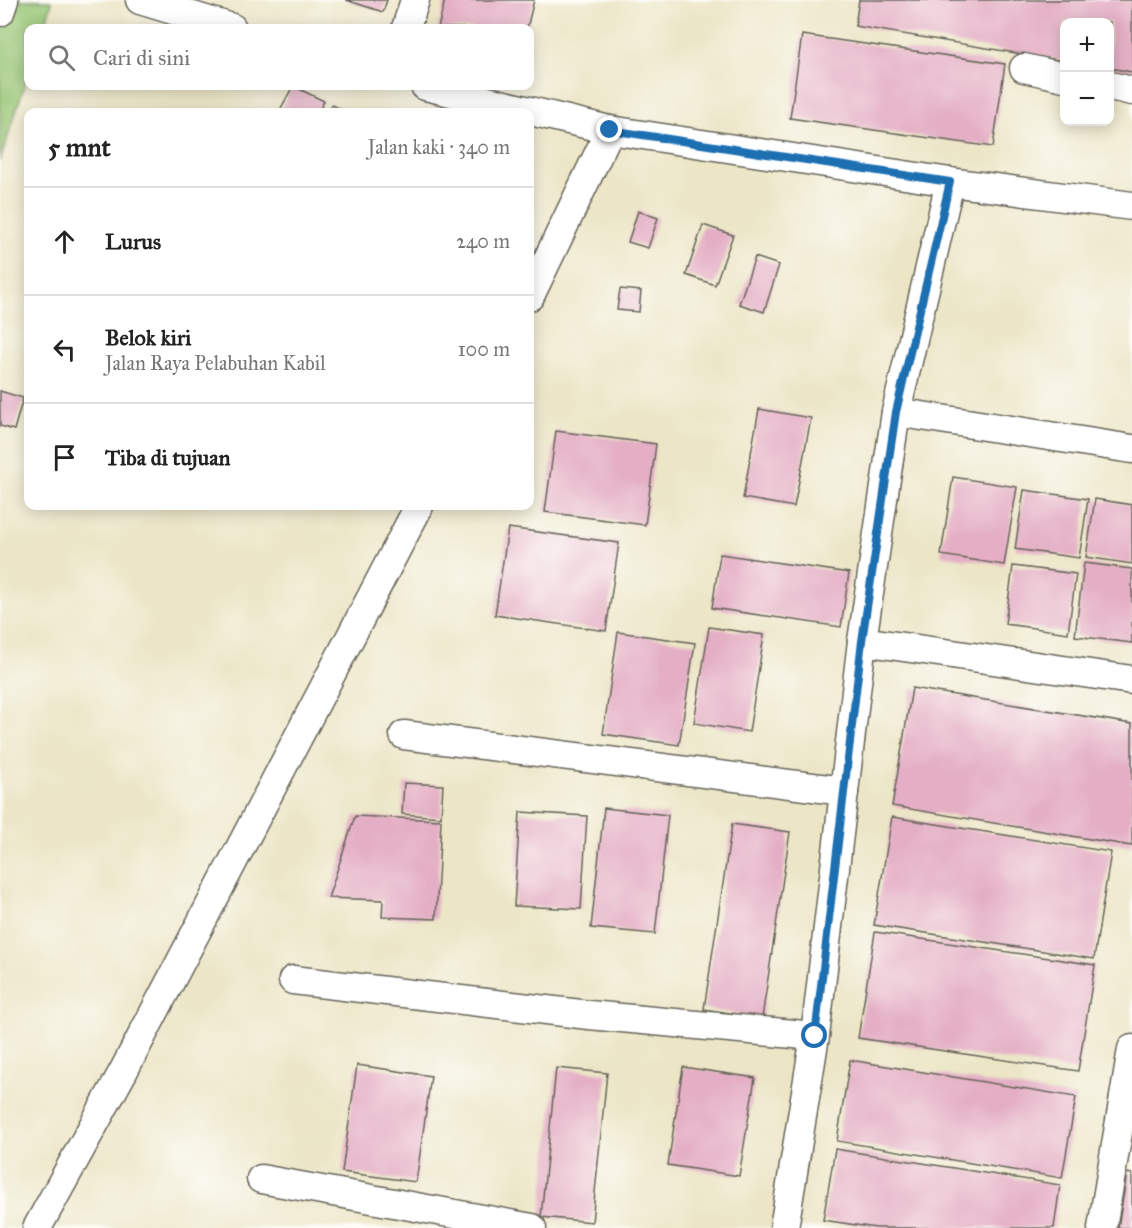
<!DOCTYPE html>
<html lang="id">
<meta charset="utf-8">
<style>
body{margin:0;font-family:"IM FELL Great Primer",serif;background:#f6f6f6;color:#222}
.controls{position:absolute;right:18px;top:18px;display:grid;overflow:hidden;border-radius:12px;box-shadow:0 3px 15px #0003}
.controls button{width:54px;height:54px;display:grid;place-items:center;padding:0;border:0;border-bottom:2px solid #e0e0e0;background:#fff;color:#222;font:30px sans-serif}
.stop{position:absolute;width:18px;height:18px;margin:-14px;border:4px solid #1f6fb2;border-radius:50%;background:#fff}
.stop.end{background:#1f6fb2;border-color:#fff;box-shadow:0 2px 6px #0008}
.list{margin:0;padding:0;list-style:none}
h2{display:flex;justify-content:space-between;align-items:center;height:78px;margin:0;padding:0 24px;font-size:26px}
h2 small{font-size:20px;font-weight:400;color:#767676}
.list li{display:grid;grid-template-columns:39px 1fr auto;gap:18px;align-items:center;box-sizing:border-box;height:108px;padding:0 24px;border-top:2px solid #e0e0e0}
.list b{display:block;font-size:22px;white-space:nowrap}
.list p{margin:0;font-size:20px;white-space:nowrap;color:#767676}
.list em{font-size:20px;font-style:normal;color:#767676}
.icon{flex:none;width:33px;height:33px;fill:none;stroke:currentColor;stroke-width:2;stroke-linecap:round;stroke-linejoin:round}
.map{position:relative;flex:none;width:1132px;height:1228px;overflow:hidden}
.search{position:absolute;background:#fff;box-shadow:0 3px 15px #0003;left:24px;top:24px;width:510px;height:66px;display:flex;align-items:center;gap:15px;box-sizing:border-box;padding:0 21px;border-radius:12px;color:#767676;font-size:22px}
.panel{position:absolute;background:#fff;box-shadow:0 3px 15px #0003;left:24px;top:108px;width:510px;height:402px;border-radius:12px}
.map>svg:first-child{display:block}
.green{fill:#97c573;stroke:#5a7048;stroke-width:1.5}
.building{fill:#e4afc5}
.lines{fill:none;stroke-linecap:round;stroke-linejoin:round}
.minor-casing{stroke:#656358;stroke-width:31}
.minor{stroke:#fff;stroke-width:28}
.route{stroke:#1f6fb2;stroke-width:8}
</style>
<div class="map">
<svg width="1132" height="1228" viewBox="0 0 1132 1228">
<rect width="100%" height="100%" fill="#fdfcf7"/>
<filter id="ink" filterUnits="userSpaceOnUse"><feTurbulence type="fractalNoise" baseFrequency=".0167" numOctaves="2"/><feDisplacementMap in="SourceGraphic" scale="12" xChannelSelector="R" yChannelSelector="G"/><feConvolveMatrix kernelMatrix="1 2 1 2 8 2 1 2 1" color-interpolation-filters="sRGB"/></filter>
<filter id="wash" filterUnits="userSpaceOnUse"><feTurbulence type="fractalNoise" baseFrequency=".008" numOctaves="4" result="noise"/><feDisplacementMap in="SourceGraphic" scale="24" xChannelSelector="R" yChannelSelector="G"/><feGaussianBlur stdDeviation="1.35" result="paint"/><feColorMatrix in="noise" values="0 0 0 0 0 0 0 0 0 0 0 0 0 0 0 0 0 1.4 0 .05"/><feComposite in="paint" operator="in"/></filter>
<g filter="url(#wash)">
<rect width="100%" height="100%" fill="#ece6c7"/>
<!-- green -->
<path class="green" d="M0,0H46L52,2L44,28H28V74L0,161Z"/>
<g id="blocks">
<!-- building -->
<g class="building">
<path d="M346,0H387L383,12Z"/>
<path d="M445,0H534L527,28H438Z"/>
<path d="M859,0H1132V72L1110,68V22H1064V61L855,26Z"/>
<path d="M802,35L1005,64L993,147L790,118Z"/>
<path d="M293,86L324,101L318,112H279Z"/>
<path d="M332,105L347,112H328Z"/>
<path d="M638,211L658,218L648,248L628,242Z"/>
<path d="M703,225L733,235L715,285L686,275Z"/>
<path d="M755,257L779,265L764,312L739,304Z"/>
<path d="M620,289L641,291L639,312L617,310Z"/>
<path d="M0,391L23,398L14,430L0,426Z"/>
<path d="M759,409L811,418L794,507L743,498Z"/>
<path d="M556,431L656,444L645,525L545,512Z"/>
<path d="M953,477L1017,487L1004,565L941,555Z"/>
<path d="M1024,490L1088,499L1079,558L1015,549Z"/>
<path d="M1095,499L1132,505V564L1086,557Z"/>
<path d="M508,528L619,543L606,631L495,615Z"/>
<path d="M720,554L849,573L841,627L712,608Z"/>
<path d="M1084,563L1132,569V643L1075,636Z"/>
<path d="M1013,566L1076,574L1068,633L1005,624Z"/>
<path d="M709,627L764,635L749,732L694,723Z"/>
<path d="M618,632L695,643L679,745L603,734Z"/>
<path d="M912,688L1132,724V846L892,806Z"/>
<path d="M404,783L443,785L441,817L402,814Z"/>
<path d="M604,808L668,815L655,934L591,928Z"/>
<path d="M520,812L587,816L581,909L514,906Z"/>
<path d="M355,816L441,820L436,919L382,917L383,900L328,898Z"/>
<path d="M892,817L1111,852L1094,959L874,925Z"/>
<path d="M732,824L790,832L762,1018L704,1009Z"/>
<path d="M875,932L1095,965L1078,1071L858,1038Z"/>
<path d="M850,1060L1076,1097L1062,1178L837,1141Z"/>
<path d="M357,1065L431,1076L416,1182L342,1172Z"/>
<path d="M683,1067L755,1078L739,1176L668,1165Z"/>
<path d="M556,1068L607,1073L592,1222L541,1217Z"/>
<path d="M835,1149L1060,1185L1054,1228H876L823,1220Z"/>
<path d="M1127,1173L1132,1174V1228H1118Z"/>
</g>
</g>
</g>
<g filter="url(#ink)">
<use href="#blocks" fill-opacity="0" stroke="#656358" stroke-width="1.5"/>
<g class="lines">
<!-- minor casing -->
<g class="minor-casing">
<g id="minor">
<path d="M140,0L232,28"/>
<path d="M0,12L4,0"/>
<path d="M406,28L415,0"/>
<path d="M1024,68L1064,77"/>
<path d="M425,86L610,130L950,182L1132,206"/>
<path d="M1110,86L1132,91"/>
<path d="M530,296L610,130"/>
<path d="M896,412L1132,449"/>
<path d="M862,641L1132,680"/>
<path d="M404,735L844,791"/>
<path d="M293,980L589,1015L815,1036"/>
<path d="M261,1179L532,1228"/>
<path d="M37,1228L124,1070L419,506"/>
<path d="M784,1228L815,1036L862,641L896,412L950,182"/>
<path d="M1102,1228L1132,1049"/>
</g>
</g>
<!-- minor -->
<use href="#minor" class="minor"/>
</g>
</g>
<g class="lines" filter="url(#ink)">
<!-- route -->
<path class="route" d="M610,130L950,182L896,412L862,641L815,1036"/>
</g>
</svg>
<div class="controls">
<button>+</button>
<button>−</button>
</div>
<div class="stop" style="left:815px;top:1036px"></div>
<div class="stop end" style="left:610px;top:130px"></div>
<div class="search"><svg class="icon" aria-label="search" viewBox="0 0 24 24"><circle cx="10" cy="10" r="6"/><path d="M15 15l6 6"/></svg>Cari di sini</div>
<section class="panel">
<h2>5 mnt<small>Jalan kaki · 340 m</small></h2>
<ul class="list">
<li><svg class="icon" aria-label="ahead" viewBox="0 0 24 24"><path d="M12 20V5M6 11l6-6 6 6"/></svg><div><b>Lurus</b></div><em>240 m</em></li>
<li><svg class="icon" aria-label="left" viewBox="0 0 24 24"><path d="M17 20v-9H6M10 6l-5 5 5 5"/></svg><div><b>Belok kiri</b><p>Jalan Raya Pelabuhan Kabil</p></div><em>100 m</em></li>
<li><svg class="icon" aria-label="arrive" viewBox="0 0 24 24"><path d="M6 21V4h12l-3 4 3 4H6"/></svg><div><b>Tiba di tujuan</b></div></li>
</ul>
</section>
</div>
